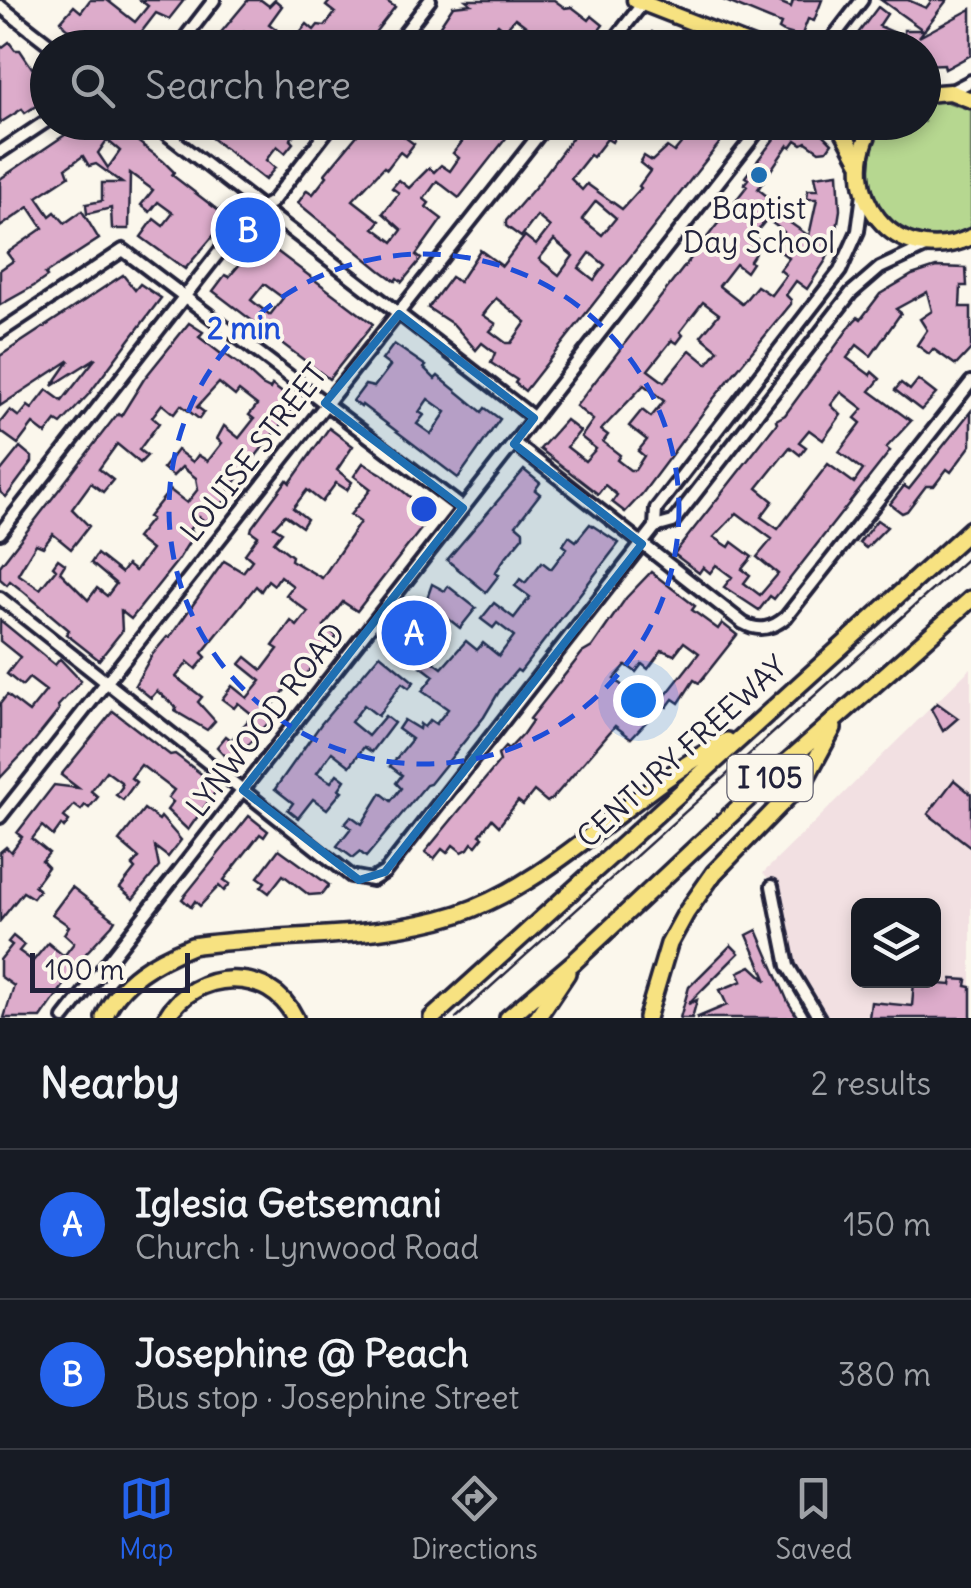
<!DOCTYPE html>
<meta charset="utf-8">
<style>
body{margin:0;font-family:Delius,sans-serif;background:#20242c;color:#f1f3f6}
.controls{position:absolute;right:30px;bottom:30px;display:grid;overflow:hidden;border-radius:15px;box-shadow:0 5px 15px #0003}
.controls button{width:90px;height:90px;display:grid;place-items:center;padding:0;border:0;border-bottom:2px solid #363941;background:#171b24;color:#f1f3f6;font:50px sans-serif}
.scale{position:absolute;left:30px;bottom:25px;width:160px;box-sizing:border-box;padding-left:10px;border:5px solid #22223b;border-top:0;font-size:28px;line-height:35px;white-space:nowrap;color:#22223b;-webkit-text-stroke:8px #fbf7ec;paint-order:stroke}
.you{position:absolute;left:638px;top:700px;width:35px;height:35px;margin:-25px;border:8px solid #fff;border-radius:50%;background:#1a73e8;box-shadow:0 0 0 15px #1a73e833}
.badge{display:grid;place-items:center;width:65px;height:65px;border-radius:50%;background:#2563eb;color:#fff;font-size:32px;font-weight:700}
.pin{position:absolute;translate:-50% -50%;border:5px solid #fff;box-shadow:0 2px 10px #0006}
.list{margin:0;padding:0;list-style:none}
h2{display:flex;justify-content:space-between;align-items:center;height:130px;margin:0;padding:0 40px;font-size:42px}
h2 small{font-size:32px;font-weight:400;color:#9ea1a6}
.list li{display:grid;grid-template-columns:65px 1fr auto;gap:30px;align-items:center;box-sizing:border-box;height:150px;padding:0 40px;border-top:2px solid #363941}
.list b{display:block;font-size:38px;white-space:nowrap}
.list p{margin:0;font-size:32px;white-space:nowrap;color:#9ea1a6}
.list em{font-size:32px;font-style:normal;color:#9ea1a6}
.icon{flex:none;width:55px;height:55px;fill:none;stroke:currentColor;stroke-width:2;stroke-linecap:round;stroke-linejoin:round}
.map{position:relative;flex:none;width:971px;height:1018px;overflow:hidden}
.search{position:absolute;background:#171b24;box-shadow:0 5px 15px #0003;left:30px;right:30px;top:30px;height:110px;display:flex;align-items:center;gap:25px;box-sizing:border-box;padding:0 35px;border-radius:55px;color:#9ea1a6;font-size:38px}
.sheet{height:430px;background:#171b24}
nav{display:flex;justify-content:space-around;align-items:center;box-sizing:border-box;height:140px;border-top:2px solid #363941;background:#171b24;font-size:28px;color:#9ea1a6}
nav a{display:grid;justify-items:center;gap:5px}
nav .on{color:#2563eb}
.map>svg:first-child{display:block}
.built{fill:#f2e0e2;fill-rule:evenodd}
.green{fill:#b6d790;stroke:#6c7c66;stroke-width:2.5}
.building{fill:#ddaccb;stroke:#22223b;stroke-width:2.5;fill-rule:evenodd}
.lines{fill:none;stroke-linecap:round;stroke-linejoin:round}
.minor-casing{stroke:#22223b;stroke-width:18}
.major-casing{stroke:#22223b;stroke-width:21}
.highway-casing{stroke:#22223b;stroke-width:22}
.minor{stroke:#fbf7ec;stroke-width:10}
.major{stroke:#f7e281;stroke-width:14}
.highway{stroke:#f7e281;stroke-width:15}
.tram{stroke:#22223b;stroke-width:2.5}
.marked{fill:#1f6fb2;fill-opacity:0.2;stroke:#1f6fb2;stroke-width:8;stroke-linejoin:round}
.ring{fill:none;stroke:#1d4ed8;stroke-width:5;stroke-dasharray:18 12}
.poi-dot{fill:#1f6fb2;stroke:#fbf7ec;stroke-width:4}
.labels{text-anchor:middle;stroke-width:8;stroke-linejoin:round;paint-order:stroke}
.shield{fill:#fbf7ec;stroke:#636270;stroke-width:2.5}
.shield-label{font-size:28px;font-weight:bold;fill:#22223b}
.poi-label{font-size:30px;fill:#22223b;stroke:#fbf7ec}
.street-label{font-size:30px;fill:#22223b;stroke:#fbf7ec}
.centre{fill:#1d4ed8;stroke:#fbf7ec;stroke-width:5}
.ring-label{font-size:30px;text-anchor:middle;font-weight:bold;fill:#1d4ed8;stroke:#fbf7ec;stroke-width:8;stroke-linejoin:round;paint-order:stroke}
</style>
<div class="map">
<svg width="971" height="1018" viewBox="0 0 971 1018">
<rect width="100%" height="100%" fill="#fbf7ec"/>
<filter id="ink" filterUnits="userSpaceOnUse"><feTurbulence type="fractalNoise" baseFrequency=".01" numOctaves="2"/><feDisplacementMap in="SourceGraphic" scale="20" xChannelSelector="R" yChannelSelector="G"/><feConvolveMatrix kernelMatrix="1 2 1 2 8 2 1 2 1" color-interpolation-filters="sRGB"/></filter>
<g filter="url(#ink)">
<!-- built -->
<path class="built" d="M971,668V1018H829L797,975L779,889L763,873ZM858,906H934V981H858Z"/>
<!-- green -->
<path class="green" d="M938,99L971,110V228C896,261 837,189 884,122H924V101Z"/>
<!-- building -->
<g class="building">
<path d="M90,0H107L135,22L148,6L140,0H184L169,19L156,13L129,48H92L64,26L61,21L74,6L81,12Z"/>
<path d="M248,0H261L269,6L275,0L282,6L269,24L276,29L263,46L244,32L232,48H208Z"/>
<path d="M331,0H385L395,7L363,48H347L333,36L321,48H299L307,37L300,32L307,24L314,30L318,25L325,26L335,13L326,6Z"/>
<path d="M466,0H554L565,8L572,7L589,20L592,16L603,25L585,48H528L538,35L515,18L505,30L498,24L485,41L482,38L480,42L466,31L455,48H425L453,6L471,4Z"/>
<path d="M723,0H774L791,7L793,0H822L814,21L808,19L801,37L784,32L779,29L781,24Z"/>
<path d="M881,0H908L926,8L932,0H947L919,37L971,9V55L945,69L944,64L924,65V48H847L878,7L887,14L879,26L904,37V30H923Z"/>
<path d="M652,32L672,48H648L643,44Z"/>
<path d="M9,42L15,50H20L32,68L39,67L48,80V98L25,113L22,109L0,123V49Z"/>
<path d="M84,122H107L111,129L116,126L123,130L163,161L174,172L172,175L219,211L222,208L231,215L185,269L141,237L154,219L163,226L173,213L158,202L150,212L141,205L153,190L130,173L129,229H112L111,208L87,214L86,204L102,201V183H122L96,164L89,166L83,156L66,168L69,176L37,197L50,216L55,212L65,223L82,211L99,239L45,274L47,277L34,286L0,305V270L13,261L7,253L43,228L29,207L0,227V179ZM107,140L120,151L108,168L98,153Z"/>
<path d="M191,122H304L290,140L293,143L285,153L277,146L266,160L275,168L265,180Z"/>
<path d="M368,122H395L401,128L398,132L414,144L405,156L400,152L387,169L384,167L353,200L380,221L374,228L393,242L402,230L383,213L399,193L392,188L399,180L409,188L429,168L434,172L441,165L450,171L459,158L453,153L462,142L453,135L459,127L473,138L485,122H506L514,128L459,198L437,181L424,199L429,203L426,207L442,219L416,255L421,259L402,282L397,278L395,281L380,270L298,203L307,190L313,194L327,176L325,174Z"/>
<path d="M584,122H623L612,142L607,139L593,157L590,155L571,179L582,190L587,184L622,209L641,188L639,186L650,171L640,163L644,156L652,161L667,147L674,152L688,135L684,132L692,122H736L525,391L515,383L517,380L491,363L495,353L482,343L476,350L454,325L428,308L451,277L459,282L480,250L502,266L525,236L536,245L550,227L537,216L521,237L506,226V221L537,185ZM596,201L616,218L602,235L582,219ZM554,240L573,256L559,275L539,259ZM590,253L605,265L594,280L579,268ZM496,298L526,322L511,343H506L490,331L496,324L483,315Z"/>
<path d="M787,122H811L832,143L827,150L819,151L806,142L802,144L796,140L791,147L788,145L758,189L782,208L779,215L809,236L817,199H807L808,190H818L815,176L838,173L840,210L836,235L826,260L807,289L796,281L786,295L791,300V304L714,398L642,494L625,512L612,502L617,495L605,485L598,494L540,449L566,420L580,431L567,447L585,461L596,449L581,437L593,420L576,406L747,186L744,184L748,179L745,177ZM767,219L784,232L774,247L789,258L780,270L786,275L771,295L757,286L742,304L719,286L736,264L746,272L752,263L750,261L761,244L754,235ZM703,302L719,314L701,336L718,350L707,364L690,350L664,382L648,370L672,340L677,343L683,335L680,332ZM644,385L664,401L651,417L642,410L629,426L647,440L638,451L644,456L635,470H630L617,460L620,455L603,442L608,435L601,430Z"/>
<path d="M254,234L373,324L329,379L213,291L225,275L229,277L240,264L234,260ZM264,284L283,298L270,315L251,300Z"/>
<path d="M936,267L966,268L967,286H961L960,307H971V349L956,365L933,349L929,354L917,345L927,330L920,319L932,311L927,292L896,309L901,313L871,356L857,345L847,358L870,375L872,372L880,379L870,391L911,421L886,448L890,451L774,599L770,596L759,610L724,587L732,577L716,565L710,573L703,567L699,573L674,554L777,423L776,420L785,415L854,321L858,317L861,319L880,294L912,275ZM841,392L863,409L855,418L861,423L839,452L863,470L854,483L828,464L778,529L761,517L773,501L757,488L790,447L800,455L806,447L799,442L809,430L823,440L841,415L831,405ZM737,513L772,539L757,557L778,574L760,595L744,583L750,575L742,569L752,557L732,542L729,547L714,537Z"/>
<path d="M123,275L135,290L140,284L161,298L89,394L61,424L56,421L46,434L33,424L18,444L0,431V423L10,410L19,417L28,406L32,409L47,390L62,401L96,358L52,386L70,360L0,406V356Z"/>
<path d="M189,323L203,332L199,337L224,356L225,354L239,364L262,385L270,389L272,385L297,404L225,495L228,497L221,505L206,522L199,517L189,530L194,534L178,560L131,619L121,611L122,631L99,660L66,634L69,630L24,592L10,581L7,585L0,579V566L115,417L118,414L121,416L144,379ZM219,383L235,396L239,391L257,405L249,415L254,419L239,438L224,426L217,439L222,443L208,461L198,455L193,462L177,450L163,468L173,476L182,467L196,478L198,489L187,503L170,490L148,517L151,519L136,538L151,550L135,571L127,565L121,573L97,554L91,563L116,584L107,596L97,588L88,600L60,572L65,564L58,559L53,566L56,569L40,589L18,574L36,544L43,547L53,534L71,549L89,526L72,509L91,483L103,492L113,480L99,469L117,444L140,463L147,456L139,450L159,423L152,417L162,404L174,414L181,405L199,419L204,412L197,407Z"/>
<path d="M394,344L426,366L424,368L435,379L438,376L482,412L485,408L500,419L458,478L362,405L361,407L353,401L365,385L374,387L390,366L382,360ZM428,399L446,412L431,434L417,424L424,415L419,412Z"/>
<path d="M918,380L936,394L921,410L895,390L901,383L910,390Z"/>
<path d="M971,411V445L951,472L947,469L934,486H926L907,511L902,513L890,504L904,486L909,489Z"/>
<path d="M329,428L353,446L337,470L352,482L347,490L336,483L322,502L307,490L293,508L307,519L302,527L285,515L274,527L282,532L274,542L292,556L291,560L322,578L360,522L350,515L371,489L354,476L363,463L382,474L432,515L357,611L343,602L324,626L337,636L302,680L293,688L289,685L266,714L272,719L232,763L217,747L226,736L231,740L253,715L238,703L234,708L222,699L232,686L247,698L261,681L240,664L246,657L262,670L278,649L273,646L291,621L297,626L308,612L286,595L293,586L280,576L274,585L268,580L261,591L256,586L202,653L206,657L196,669L188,662L176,677L202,697L198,702L215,721L207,730L175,711L177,708L157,691L151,698L135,685L152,655L167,637H170L224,561L243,572L252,560L245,554L258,536L251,531L252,527L287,480L290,483Z"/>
<path d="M20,447L32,457V462L6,497L0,492V472Z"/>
<path d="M524,470L540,483L535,490L540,494L516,525L523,531V536L505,558L495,573L499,575L486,592L447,560Z"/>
<path d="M877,520L887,527L866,548L859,543Z"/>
<path d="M590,524L619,543L520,672L517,670L500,690L484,717L430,784L426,785L366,857L360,852L353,858L337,846L351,828L345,823L351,816L362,824L381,793L391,801L401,788L396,783L402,775L390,766L412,739L398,729L404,720L419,729L420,724L424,727L430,720L436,724L448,709L422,691L434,676L388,641L415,605L424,612L420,624L435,636L422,653L442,668L466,641L477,650L483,643L499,656L514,636L497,623L493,628L481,619L494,603L514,618L530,597L515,586L520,579L525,583L542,562L551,569L567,548L563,545L569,536L576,541Z"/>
<path d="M651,572L695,606L692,610L718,629L722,623L737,635L699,683L694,680L679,703L673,699L667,707L662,705L631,738L615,726L553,798L547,802L534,791L523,805L518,801L499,826L492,819L480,835L483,837L476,846L472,843L468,849L462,852L453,845L447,853L442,849L434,859L425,852L500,761L498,755L505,747L508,750L523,734L532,721L530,719L582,653L592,647L626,598ZM684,642L699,653L666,695L657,688L645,704L614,679L626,665L636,672L642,664L648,669L662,650L674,655Z"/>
<path d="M432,584L445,591L448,586L476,608L460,628L426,601Z"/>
<path d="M0,620L55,665L60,659L81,681L58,706L59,710L32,744L0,778V704L7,695L29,712L46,691L29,678L22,686L7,674L20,657L0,641Z"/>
<path d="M380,654L414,682L409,688L402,683L378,716L364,705L351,722L368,736L385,716L394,723L372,752L364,747L350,766L332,752L317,773L331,782L337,774L345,780L339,789L342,791L327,809L313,799L298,818L288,810L293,803L275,789L321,724Z"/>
<path d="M937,703L958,718L943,731L931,709Z"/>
<path d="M113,711L170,755L175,754L208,779L206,783L216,791L188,830L167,810L173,802L168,798L174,790L141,765L131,778L136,782L123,800L116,795L122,787L121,782L106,771L91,791L98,797L89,808L85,805L81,810L74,805L64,817L69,821L64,828L61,825L53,836L42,826L32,839L49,853L42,861L48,867L34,886L39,890L33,898L23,892L0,921V852L6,847L11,852L22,837L17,833L54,785L78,788L61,775Z"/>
<path d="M954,780L971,794V847L928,814Z"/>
<path d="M144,809L159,820L161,817L181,840L168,857L155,847L159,867L133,899L120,888L135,869L132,866L139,858L119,841Z"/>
<path d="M249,816L268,831L264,837L260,834L224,880L230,884L224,891L219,886L200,906L195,901L191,907L182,899Z"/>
<path d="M279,849L329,885L322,894L309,895L283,875L269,893L261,887L265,882L258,877Z"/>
<path d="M72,887L115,920L112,925L87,952L41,1018H4L14,986L0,976V960L12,945L8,942L13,936L24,945L19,951L33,961L48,943L64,956L74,943L64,934L69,926L52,914Z"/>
<path d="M757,930L788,1002L798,1018H696L727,1005L720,990L742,981L738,972L751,966L767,981L747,935Z"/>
<path d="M731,945L739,953L688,1004L697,1000L692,1018H680L689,987Z"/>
<path d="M952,979L967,980L966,986L971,987V1018H869L871,1002L912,1006L914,982L951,985Z"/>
</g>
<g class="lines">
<!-- minor casing -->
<g class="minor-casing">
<g id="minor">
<path d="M0,6L54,48"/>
<path d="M177,48L214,0"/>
<path d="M393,48L430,0"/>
<path d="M608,48L643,3"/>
<path d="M825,48L862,0"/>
<path d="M950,92L971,81"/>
<path d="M151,122L534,418"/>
<path d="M0,152L48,120"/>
<path d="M0,332L123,250L463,508"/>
<path d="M514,443L743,623C759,632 772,629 786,617L971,382"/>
<path d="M655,527L656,509L840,271L858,231L863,194"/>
<path d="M0,533L248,215L272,202L334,122"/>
<path d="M0,598L351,876L372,880L385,872L655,527L673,522L851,293L880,268L925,247"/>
<path d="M0,817L549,122"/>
<path d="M772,886L788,966L819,1018"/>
<path d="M64,1018L765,122"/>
</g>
</g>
<!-- major casing -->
<g class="major-casing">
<g id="major">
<path d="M635,0L758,48"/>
<path d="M924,94L950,92L971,100"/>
<path d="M838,122L859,161"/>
<path d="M875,122C831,191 896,273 971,237"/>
</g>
</g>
<!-- highway casing -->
<g class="highway-casing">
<g id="highway">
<path d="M104,1018C119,980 157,960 192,946C280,933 373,941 458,914C557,881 634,788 727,741"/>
<path d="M166,1018C194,969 270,965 295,1018"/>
<path d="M432,1018L971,529"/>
<path d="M508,1018L575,961L787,762L971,599"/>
<path d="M537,1018L567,973"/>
<path d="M647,1018L669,944L686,913L714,873L806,778L833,728"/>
</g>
</g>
<!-- minor -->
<use href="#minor" class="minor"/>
<!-- major -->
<use href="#major" class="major"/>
<!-- highway -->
<use href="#highway" class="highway"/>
<!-- tram -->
<path class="tram" d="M456,1018L971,555"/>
</g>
</g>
<!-- marked area -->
<path class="marked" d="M399,314L534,418L514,444L642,544L385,872L359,880L243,790L463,508L325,403Z"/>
<!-- distance rings -->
<circle class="ring" cx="424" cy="509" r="255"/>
<!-- markers -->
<circle class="poi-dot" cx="759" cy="175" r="10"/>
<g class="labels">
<!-- shield labels -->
<rect class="shield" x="727.5" y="755" width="85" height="46" rx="8"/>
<g class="shield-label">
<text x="770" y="788">I 105</text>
</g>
<!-- poi labels -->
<g class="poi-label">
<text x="759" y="219">Baptist<tspan x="759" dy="34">Day School</tspan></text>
</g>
<!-- street labels -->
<g class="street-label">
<text transform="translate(254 453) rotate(-52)" y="10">LOUISE STREET</text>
<text transform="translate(266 720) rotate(-52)" y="10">LYNWOOD ROAD</text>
<text transform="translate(682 752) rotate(-42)" y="10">CENTURY FREEWAY</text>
</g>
</g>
<circle cx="424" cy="509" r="15" class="centre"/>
<g class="ring-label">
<text x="244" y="339">2 min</text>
</g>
</svg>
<div class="controls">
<button><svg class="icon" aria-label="layers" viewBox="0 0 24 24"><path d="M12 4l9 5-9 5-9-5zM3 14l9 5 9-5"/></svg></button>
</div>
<div class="scale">100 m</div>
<div class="you"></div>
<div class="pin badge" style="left:414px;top:633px">A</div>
<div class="pin badge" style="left:248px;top:230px">B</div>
<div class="search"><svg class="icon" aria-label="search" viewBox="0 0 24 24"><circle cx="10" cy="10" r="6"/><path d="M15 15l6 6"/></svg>Search here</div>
</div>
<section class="sheet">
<h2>Nearby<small>2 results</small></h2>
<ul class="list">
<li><span class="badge">A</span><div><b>Iglesia Getsemani</b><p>Church · Lynwood Road</p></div><em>150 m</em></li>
<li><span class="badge">B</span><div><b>Josephine @ Peach</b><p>Bus stop · Josephine Street</p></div><em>380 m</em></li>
</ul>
</section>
<nav>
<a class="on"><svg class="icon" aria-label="map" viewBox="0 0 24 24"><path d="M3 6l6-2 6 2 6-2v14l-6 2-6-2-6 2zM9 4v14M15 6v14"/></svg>Map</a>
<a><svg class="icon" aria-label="directions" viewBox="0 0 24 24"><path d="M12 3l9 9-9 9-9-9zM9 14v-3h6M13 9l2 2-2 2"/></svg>Directions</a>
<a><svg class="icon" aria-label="saved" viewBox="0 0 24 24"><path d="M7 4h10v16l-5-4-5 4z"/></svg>Saved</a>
</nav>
